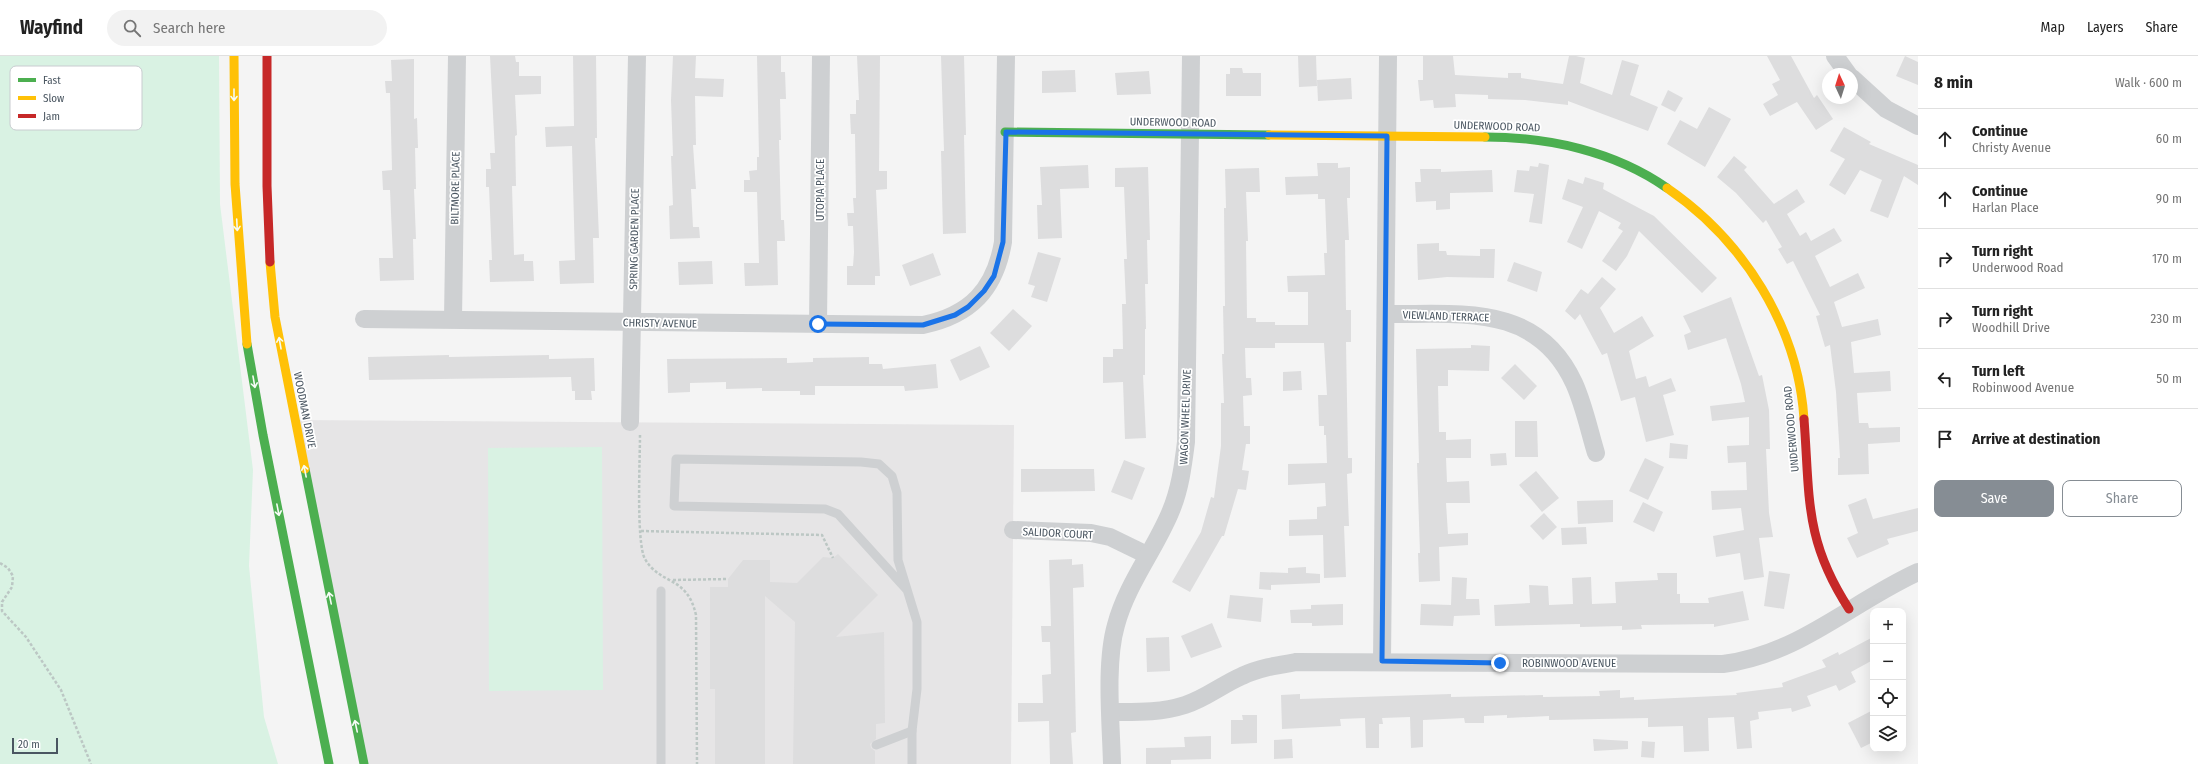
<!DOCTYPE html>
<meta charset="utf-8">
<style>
body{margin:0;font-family:"Fira Sans Condensed",sans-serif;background:#f2f2f2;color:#222}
.controls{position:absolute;right:12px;bottom:12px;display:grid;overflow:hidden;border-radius:8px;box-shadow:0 4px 16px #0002}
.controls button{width:36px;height:36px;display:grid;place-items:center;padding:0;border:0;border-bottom:1px solid #e0e0e0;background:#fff;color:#222;font:20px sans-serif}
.compass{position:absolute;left:1822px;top:12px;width:36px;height:36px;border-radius:50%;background:#fff;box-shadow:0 4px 16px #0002;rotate:356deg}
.scale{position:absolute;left:12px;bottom:10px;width:46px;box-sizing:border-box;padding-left:4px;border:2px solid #4a5661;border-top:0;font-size:11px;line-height:14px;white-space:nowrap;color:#4a5661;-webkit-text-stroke:3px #fff;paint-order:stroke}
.stop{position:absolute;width:12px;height:12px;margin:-9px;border:3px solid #1a73e8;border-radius:50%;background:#fff}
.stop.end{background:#1a73e8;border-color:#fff;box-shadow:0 1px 4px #0008}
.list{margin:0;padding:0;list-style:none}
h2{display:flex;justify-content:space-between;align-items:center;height:52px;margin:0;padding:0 16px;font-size:17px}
h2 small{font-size:13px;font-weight:400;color:#767676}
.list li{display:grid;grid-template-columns:26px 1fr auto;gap:12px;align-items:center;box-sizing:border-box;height:60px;padding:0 16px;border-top:1px solid #e0e0e0}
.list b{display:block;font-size:15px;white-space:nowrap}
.list p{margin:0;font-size:13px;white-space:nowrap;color:#767676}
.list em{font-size:13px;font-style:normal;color:#767676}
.actions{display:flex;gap:8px;padding:12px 16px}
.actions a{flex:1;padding:9px 0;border:1px solid #868d94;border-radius:8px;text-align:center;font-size:14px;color:#868d94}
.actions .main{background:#868d94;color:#fff}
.icon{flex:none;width:22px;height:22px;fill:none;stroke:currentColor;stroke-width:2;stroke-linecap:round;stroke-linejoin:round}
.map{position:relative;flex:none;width:1918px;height:708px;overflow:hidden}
header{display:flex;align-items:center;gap:24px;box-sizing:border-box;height:56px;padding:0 20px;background:#fff;border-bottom:1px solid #e0e0e0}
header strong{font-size:19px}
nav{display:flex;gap:22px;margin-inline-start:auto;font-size:14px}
.search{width:280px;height:36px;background:#f2f2f2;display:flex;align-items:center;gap:10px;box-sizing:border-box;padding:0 14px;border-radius:22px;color:#767676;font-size:15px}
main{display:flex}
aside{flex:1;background:#fff}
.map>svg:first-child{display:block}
.education{fill:#e6e5e6}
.green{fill:#d9f2e3}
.building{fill:#ddddde}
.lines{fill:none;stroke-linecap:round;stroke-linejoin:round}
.path{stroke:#bcc7c4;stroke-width:2.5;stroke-dasharray:3 2;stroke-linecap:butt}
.lane{stroke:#ced0d2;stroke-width:9}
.street{stroke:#ced0d2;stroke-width:18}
.fast{stroke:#4caf50;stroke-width:9}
.slow{stroke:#ffc107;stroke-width:9}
.jam{stroke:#c62828;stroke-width:9}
.oneway{stroke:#f6fbf6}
.route{stroke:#1a73e8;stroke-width:5}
.labels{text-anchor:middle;stroke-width:3.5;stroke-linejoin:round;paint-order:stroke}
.street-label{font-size:11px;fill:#4a5661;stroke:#fff}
.key{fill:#fff;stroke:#c9ccd0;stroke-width:1}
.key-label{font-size:11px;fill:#4a5661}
</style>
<header>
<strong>Wayfind</strong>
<div class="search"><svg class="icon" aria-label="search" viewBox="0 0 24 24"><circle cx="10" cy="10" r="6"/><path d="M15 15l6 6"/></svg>Search here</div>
<nav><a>Map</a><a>Layers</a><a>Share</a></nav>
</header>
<main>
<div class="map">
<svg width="1918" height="708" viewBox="0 0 1918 708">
<rect width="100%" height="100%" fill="#f4f4f4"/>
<!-- education -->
<path class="education" d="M295,364L1014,369L1011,708H364Z"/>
<!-- green -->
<g class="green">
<path d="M0,0H219L220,148L253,414L249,510L264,661L278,708H0Z"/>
<path d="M602,391L603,634L489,635L488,392Z"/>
</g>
<!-- building -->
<g class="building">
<path d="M490,0H515L516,6H519V20H541V38L515,39L517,79L515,80L516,130H512L514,199L524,198V205H533L534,225L490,226L489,204H492L489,131H486V113H491L490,97H495Z"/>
<path d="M573,0H596L597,82H595L599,182H593L594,227L560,228L559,205L575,204L572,90L546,91L545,71L574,70Z"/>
<path d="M673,0H696L695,22L724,23L723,41L695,40L696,89H693L696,133H691L693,171H699L700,182L670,183L669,150L673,149L671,100H673L671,44Z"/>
<path d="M757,0H781V16H785L786,43H780L781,84H779L781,164H784L785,185H777L778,229L745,230L744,207H759L757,136H744V124H750L749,115L757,114V101H759Z"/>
<path d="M857,0H880L879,115H887V133L876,134L880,220H875V229H847V210H853L854,196L853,170H848L847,157H854L853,142H856L855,78H851L850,58H856V44H859Z"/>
<path d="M941,0H964L966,79H964L966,177L943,178L941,95H944Z"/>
<path d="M1298,0H1316L1317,30L1299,31Z"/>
<path d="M1423,0H1453L1455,19L1508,22V17H1521V22L1563,28L1569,0H1576L1585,2L1580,27L1612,39L1622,4L1639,9L1630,39L1658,51L1648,75L1568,45V49L1525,44L1488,43V39L1455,38L1456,51L1434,52L1433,44L1420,45L1418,24H1423Z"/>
<path d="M1767,0H1791L1814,42L1817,39L1833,63L1816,74L1797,46L1770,60L1763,48L1778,39L1772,28L1780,24Z"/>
<path d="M1905,0L1918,6V29L1896,20Z"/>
<path d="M414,3V63L417,62L418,92H415L416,133H414L416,183H413L414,224L380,225L379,202H393L390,134H383L382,115L392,114L390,37H386L385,25H392L391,4Z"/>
<path d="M1230,12H1242L1243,17H1261V40H1226V18H1230Z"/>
<path d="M1075,14L1076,36L1042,37V15Z"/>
<path d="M1149,15L1151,38L1117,39L1115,17Z"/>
<path d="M1351,22L1352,43L1318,45L1317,24Z"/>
<path d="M1668,34L1683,42L1675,56L1661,49Z"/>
<path d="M1709,51L1731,63L1705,111L1667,88L1680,64L1697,73Z"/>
<path d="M1844,71L1871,86L1869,88L1918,109V129L1904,120L1888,162L1870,155L1882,124L1860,114L1845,139L1829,129L1845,103L1830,95Z"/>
<path d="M1734,100L1747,111L1744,114L1774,148L1797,133L1805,146L1787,158L1800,180L1806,176L1811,185L1834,172L1842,185L1815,200L1830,231L1858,217L1865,232L1834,246L1842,271L1878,263L1881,279L1851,286L1854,317L1890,315L1891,335L1857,337L1859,367H1868L1869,372L1900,371V386L1868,388L1869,418L1838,419V402H1840L1836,336L1830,289L1825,291L1816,260L1820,259L1793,205L1787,208L1778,193L1782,191L1766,164L1763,167L1736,137L1717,121Z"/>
<path d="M1317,107H1338V112L1350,111V142H1347L1349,184H1345L1346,254H1351V286H1346L1348,402H1352V417L1347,418L1349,470H1344L1346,521L1324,522L1323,479L1289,480V464L1317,463V451L1326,450L1325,427L1288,429V408L1327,407L1326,379H1324V370H1319L1318,339H1327L1324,287H1275V292H1245L1246,322H1251L1252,339L1243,340L1244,370H1250V388H1246L1242,414L1249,415L1246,434L1238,433L1224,480H1222L1190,536L1172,526L1201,476L1211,441L1214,442L1221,390V347H1224L1222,298H1224L1223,250H1225L1224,152H1226L1225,113L1259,112L1260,136H1246L1248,185H1246L1247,262H1256V266H1275V269H1308V236H1288L1287,220L1325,219L1324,197H1327L1325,143H1318V138L1286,139L1285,121L1318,120Z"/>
<path d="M1539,107L1549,109L1542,168L1529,166L1534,138L1514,136L1517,114L1529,115L1530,110L1538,111Z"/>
<path d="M1088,109L1089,132L1060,133L1062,182L1038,183L1037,149H1042L1040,111Z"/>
<path d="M1148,111L1150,184H1147L1148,228H1145L1146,273H1145V319H1143L1146,382L1125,383L1123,326L1103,327V301H1113V293H1123L1122,248H1126L1124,203H1127L1124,131H1115V112Z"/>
<path d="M1420,113H1441V116L1492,114L1493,136L1450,137V153L1436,154V145L1416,146L1415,126H1421Z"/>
<path d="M1585,121L1604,127L1603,133L1654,160L1717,222L1702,237L1639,175L1627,200L1616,215L1602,205L1623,175L1618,172L1621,167L1599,155L1582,193L1567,186L1583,151L1562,143L1568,123L1583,128Z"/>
<path d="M1439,187V195H1446L1447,199L1480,200V193H1495L1494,222L1447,221L1418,224L1417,188Z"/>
<path d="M1038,196L1061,202L1047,246L1031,241L1035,230L1028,228Z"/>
<path d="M933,197L941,219L910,230L902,209Z"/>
<path d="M712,205L713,228L679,229L678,206Z"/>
<path d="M1514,206L1542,216L1537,236L1507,225Z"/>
<path d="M1602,221L1616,233L1600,252L1614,277L1642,260L1654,280L1629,295L1636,323L1646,320L1649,331L1671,322L1676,335L1663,339L1674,379L1646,386L1635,341L1621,345L1607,297L1602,299L1580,258L1575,264L1565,255L1581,233L1588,238Z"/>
<path d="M1731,241L1759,320L1762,319L1769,354L1770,393H1766L1769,457L1773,481L1759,482L1764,521L1744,524L1740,497L1716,501L1713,480L1744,474L1741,452L1712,454L1711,435L1747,434L1746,406L1728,407L1727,390L1749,389V361L1712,365L1710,350L1745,346L1741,328L1726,282L1688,294L1684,279L1691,276L1683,260Z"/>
<path d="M1013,253L1032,270L1009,295L990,277Z"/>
<path d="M1471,289L1490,290L1489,315L1448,314V330H1438L1439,376H1446V384L1471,383V402H1446L1447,426L1469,425L1470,447H1446L1448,478L1468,477V489L1439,491L1440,525L1419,526L1418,497H1420L1417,407H1419L1416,293L1471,292Z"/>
<path d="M980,290L990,311L960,325L950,304Z"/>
<path d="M449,299V301L549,299V303L594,302L595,335H591L592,344H575V335H572L571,321L369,324L368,301Z"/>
<path d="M869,301V308H882L883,313L936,308L938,332L905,335L904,330H815V339H800V335H762V332L726,333V326L690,327V336L668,337L667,303L787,302V307L813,306V302Z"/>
<path d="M1515,308L1537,330L1524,344L1501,322Z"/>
<path d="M1301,315L1302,334L1283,335V316Z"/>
<path d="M1515,365H1537L1538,401H1515Z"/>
<path d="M1670,387L1688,389L1687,403L1669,402Z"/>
<path d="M1506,397L1507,409L1491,410L1490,398Z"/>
<path d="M1645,402L1664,411L1648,444L1629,435Z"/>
<path d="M1124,404L1145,412L1132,444L1111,436Z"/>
<path d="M1021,413H1094L1095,435L1021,436Z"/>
<path d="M1536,415L1559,442L1542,456L1519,429Z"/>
<path d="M1866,442L1873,463L1918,452V475L1887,483L1889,488L1857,502L1847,482L1858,477L1848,449Z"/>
<path d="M1613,444V466L1578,468L1577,445Z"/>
<path d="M1643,446L1663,456L1654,476L1633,466Z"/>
<path d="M1544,457L1557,471L1543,484L1530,470Z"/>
<path d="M1586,471L1587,488L1562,489L1561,472Z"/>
<path d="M838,498L878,539L836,581L884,576L885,667L876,668V683L870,688L871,692L875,695V708H793L795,566L765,540V708H715V633H710V531H728V523L743,504H770V526L797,527L823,501L833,502Z"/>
<path d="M1072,503V509L1083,508L1084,531L1073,532L1076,676L1071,677L1073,708H1050L1049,665L1018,666V647H1043L1042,619L1051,618L1050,586H1042L1041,570H1051L1049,504Z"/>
<path d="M1306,511V517L1320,518V527L1271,529V534L1259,533L1260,516L1288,517V512Z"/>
<path d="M1769,515L1790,518L1784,553L1764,550Z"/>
<path d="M1657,517H1677V538H1680V547H1709L1708,542L1743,535L1749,564L1714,571V568L1641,569L1642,573L1622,574V570L1580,571V568L1495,570L1494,549L1530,547L1529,529L1548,530L1549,549L1573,548L1572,522L1591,521L1592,548L1616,547L1615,526L1658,524Z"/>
<path d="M1452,521L1467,522L1466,543H1479L1480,559L1454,560L1453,570L1420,569L1421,548L1451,549Z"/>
<path d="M1230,539L1263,542L1261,566L1227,562Z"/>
<path d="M1343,548V569L1312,570V567H1291L1290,554L1311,553V549Z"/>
<path d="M1212,567L1222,591L1191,602L1181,580Z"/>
<path d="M1169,581L1170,615L1147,616L1146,582Z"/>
<path d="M1873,581V604L1851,616L1856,626L1839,635L1836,629L1807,640L1811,650L1792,656L1791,652L1758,656L1759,663L1750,665L1752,692L1737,693L1734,661L1708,662L1709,695L1684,696L1683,670L1648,671V662L1549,664V660L1507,662V659L1484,660V667H1465L1464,662L1423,664V691L1411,692L1410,661L1382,662L1383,668H1379V692H1366L1365,662L1340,663L1341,670L1282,673L1281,639L1300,638V643L1451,638V641L1543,639V641L1600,640L1599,635L1620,634V642L1634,641V644L1737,639L1736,637L1783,631L1782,627L1826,611L1822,604L1838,596L1839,599Z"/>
<path d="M1873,654V686L1861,692L1848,667Z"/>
<path d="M1242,659H1257V687L1231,688V664H1243Z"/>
<path d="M1211,680V703L1171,704V708H1146V692L1185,691L1184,681Z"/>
<path d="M1292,683L1293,702L1274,703V684Z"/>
<path d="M1593,683L1628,685V693L1594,695Z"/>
<path d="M1642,685L1655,686L1654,702L1641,701Z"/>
</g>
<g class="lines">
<!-- path -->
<g class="path">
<path d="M640,379C640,402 636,487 645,503C661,530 687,519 696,559L697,708"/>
<path d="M641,475L822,479L833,502"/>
<path d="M0,507L8,512L13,520L12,531L2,546V555L26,581L61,634L91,708"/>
<path d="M673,524L728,523"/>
</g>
<!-- lane -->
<g class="lane">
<path d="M907,534L838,458L825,453L674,450L676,403L861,406L879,408L892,420L897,437L898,504L917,566V633L912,675V708"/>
<path d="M661,535V708"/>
<path d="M876,689L912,675"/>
</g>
<!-- street -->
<g class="street">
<path d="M1835,0L1848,18"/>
<path d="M1852,22L1886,53L1918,70"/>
<path d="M1386,258C1459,259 1537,246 1574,327C1584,349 1589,374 1596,397"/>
<path d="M364,263L923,269C971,259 995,233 1003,186L1006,0"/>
<path d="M453,263L457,0"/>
<path d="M818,268L821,0"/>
<path d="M630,366L637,0"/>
<path d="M1013,474L1091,477L1110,481L1147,499"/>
<path d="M1382,605L1388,0"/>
<path d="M1111,656C1136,656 1160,657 1185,649C1205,643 1223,628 1242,620C1259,612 1278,609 1296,606L1723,608C1800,598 1850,547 1918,516"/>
<path d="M1112,708C1111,667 1105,607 1116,569C1127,528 1154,495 1170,457C1180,434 1183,410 1186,386L1191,0"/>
</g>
<!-- fast -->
<g class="fast">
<path d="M1005,76L1269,79"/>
<path d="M1485,81C1548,81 1614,95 1667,132"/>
<path d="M247,288L263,379L329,708"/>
<path d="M305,413L364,708"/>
</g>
<!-- slow -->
<g class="slow">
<path d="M234,0L235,128L247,288"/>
<path d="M1269,79L1485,81"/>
<path d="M1667,132C1743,184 1798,270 1804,363"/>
<path d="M270,206L275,261L305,413"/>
</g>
<!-- jam -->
<g class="jam">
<path d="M267,0V130L270,206"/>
<path d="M1804,363C1810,441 1804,484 1849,553"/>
</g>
</g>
<!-- one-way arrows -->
<defs><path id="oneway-shaft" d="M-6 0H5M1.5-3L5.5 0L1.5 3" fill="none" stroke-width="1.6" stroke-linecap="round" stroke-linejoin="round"/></defs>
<g class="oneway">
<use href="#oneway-shaft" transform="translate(234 39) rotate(90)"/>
<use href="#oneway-shaft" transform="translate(237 169) rotate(87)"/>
<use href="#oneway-shaft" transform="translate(280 287) rotate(-100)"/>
<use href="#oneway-shaft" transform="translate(254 326) rotate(80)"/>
<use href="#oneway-shaft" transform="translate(305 415) rotate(-101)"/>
<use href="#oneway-shaft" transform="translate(278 454) rotate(79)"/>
<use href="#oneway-shaft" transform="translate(330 542) rotate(-102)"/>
<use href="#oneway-shaft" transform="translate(356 670) rotate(-102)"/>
</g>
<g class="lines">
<!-- route -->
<path class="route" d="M818,268L923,269L955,259L968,251L984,235L994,220L1003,186L1006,76L1387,80L1382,605L1500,607"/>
</g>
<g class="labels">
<!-- street labels -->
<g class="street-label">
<text transform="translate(1173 66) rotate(1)" y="4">UNDERWOOD ROAD</text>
<text transform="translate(1497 70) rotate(2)" y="4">UNDERWOOD ROAD</text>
<text transform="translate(455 132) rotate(-89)" y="4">BILTMORE PLACE</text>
<text transform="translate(820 134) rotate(-90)" y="4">UTOPIA PLACE</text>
<text transform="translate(634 183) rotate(-89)" y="4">SPRING GARDEN PLACE</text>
<text transform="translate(1446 260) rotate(2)" y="4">VIEWLAND TERRACE</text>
<text transform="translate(660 267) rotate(1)" y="4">CHRISTY AVENUE</text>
<text transform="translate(305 354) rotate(79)" y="4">WOODMAN DRIVE</text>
<text transform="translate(1185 361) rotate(-88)" y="4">WAGON WHEEL DRIVE</text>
<text transform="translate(1791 373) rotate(-95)" y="4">UNDERWOOD ROAD</text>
<text transform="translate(1058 477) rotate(3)" y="4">SALIDOR COURT</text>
<text x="1569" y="611">ROBINWOOD AVENUE</text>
</g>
</g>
<!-- legend -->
<rect x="10" y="10" width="132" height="64" rx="6" class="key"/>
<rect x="18" y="22" width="18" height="4" fill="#4caf50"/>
<rect x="18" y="40" width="18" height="4" fill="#ffc107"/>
<rect x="18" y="58" width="18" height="4" fill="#c62828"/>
<g class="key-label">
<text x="43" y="28">Fast</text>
<text x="43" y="46">Slow</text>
<text x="43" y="64">Jam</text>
</g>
</svg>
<div class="controls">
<button>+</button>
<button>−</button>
<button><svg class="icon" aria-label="locate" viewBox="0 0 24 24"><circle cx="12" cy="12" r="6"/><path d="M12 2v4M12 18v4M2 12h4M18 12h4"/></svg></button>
<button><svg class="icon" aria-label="layers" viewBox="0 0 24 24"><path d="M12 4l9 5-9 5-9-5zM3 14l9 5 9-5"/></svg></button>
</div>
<svg class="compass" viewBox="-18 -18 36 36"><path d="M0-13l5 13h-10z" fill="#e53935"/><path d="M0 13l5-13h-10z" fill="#767676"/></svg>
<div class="scale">20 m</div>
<div class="stop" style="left:818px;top:268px"></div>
<div class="stop end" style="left:1500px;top:607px"></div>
</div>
<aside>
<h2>8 min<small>Walk · 600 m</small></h2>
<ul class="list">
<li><svg class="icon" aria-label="ahead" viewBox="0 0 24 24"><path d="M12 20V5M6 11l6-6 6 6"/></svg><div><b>Continue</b><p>Christy Avenue</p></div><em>60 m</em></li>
<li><svg class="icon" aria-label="ahead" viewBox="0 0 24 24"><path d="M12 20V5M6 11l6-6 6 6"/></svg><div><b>Continue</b><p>Harlan Place</p></div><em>90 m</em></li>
<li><svg class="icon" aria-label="right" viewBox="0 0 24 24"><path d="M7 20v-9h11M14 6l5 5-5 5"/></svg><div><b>Turn right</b><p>Underwood Road</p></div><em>170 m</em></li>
<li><svg class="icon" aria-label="right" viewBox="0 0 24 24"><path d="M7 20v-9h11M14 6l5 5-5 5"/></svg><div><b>Turn right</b><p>Woodhill Drive</p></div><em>230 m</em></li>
<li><svg class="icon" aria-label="left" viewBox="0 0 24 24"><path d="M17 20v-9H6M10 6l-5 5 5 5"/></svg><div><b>Turn left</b><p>Robinwood Avenue</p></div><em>50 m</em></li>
<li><svg class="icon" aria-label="arrive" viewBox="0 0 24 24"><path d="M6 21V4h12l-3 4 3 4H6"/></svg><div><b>Arrive at destination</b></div></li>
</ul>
<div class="actions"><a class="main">Save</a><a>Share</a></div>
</aside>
</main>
